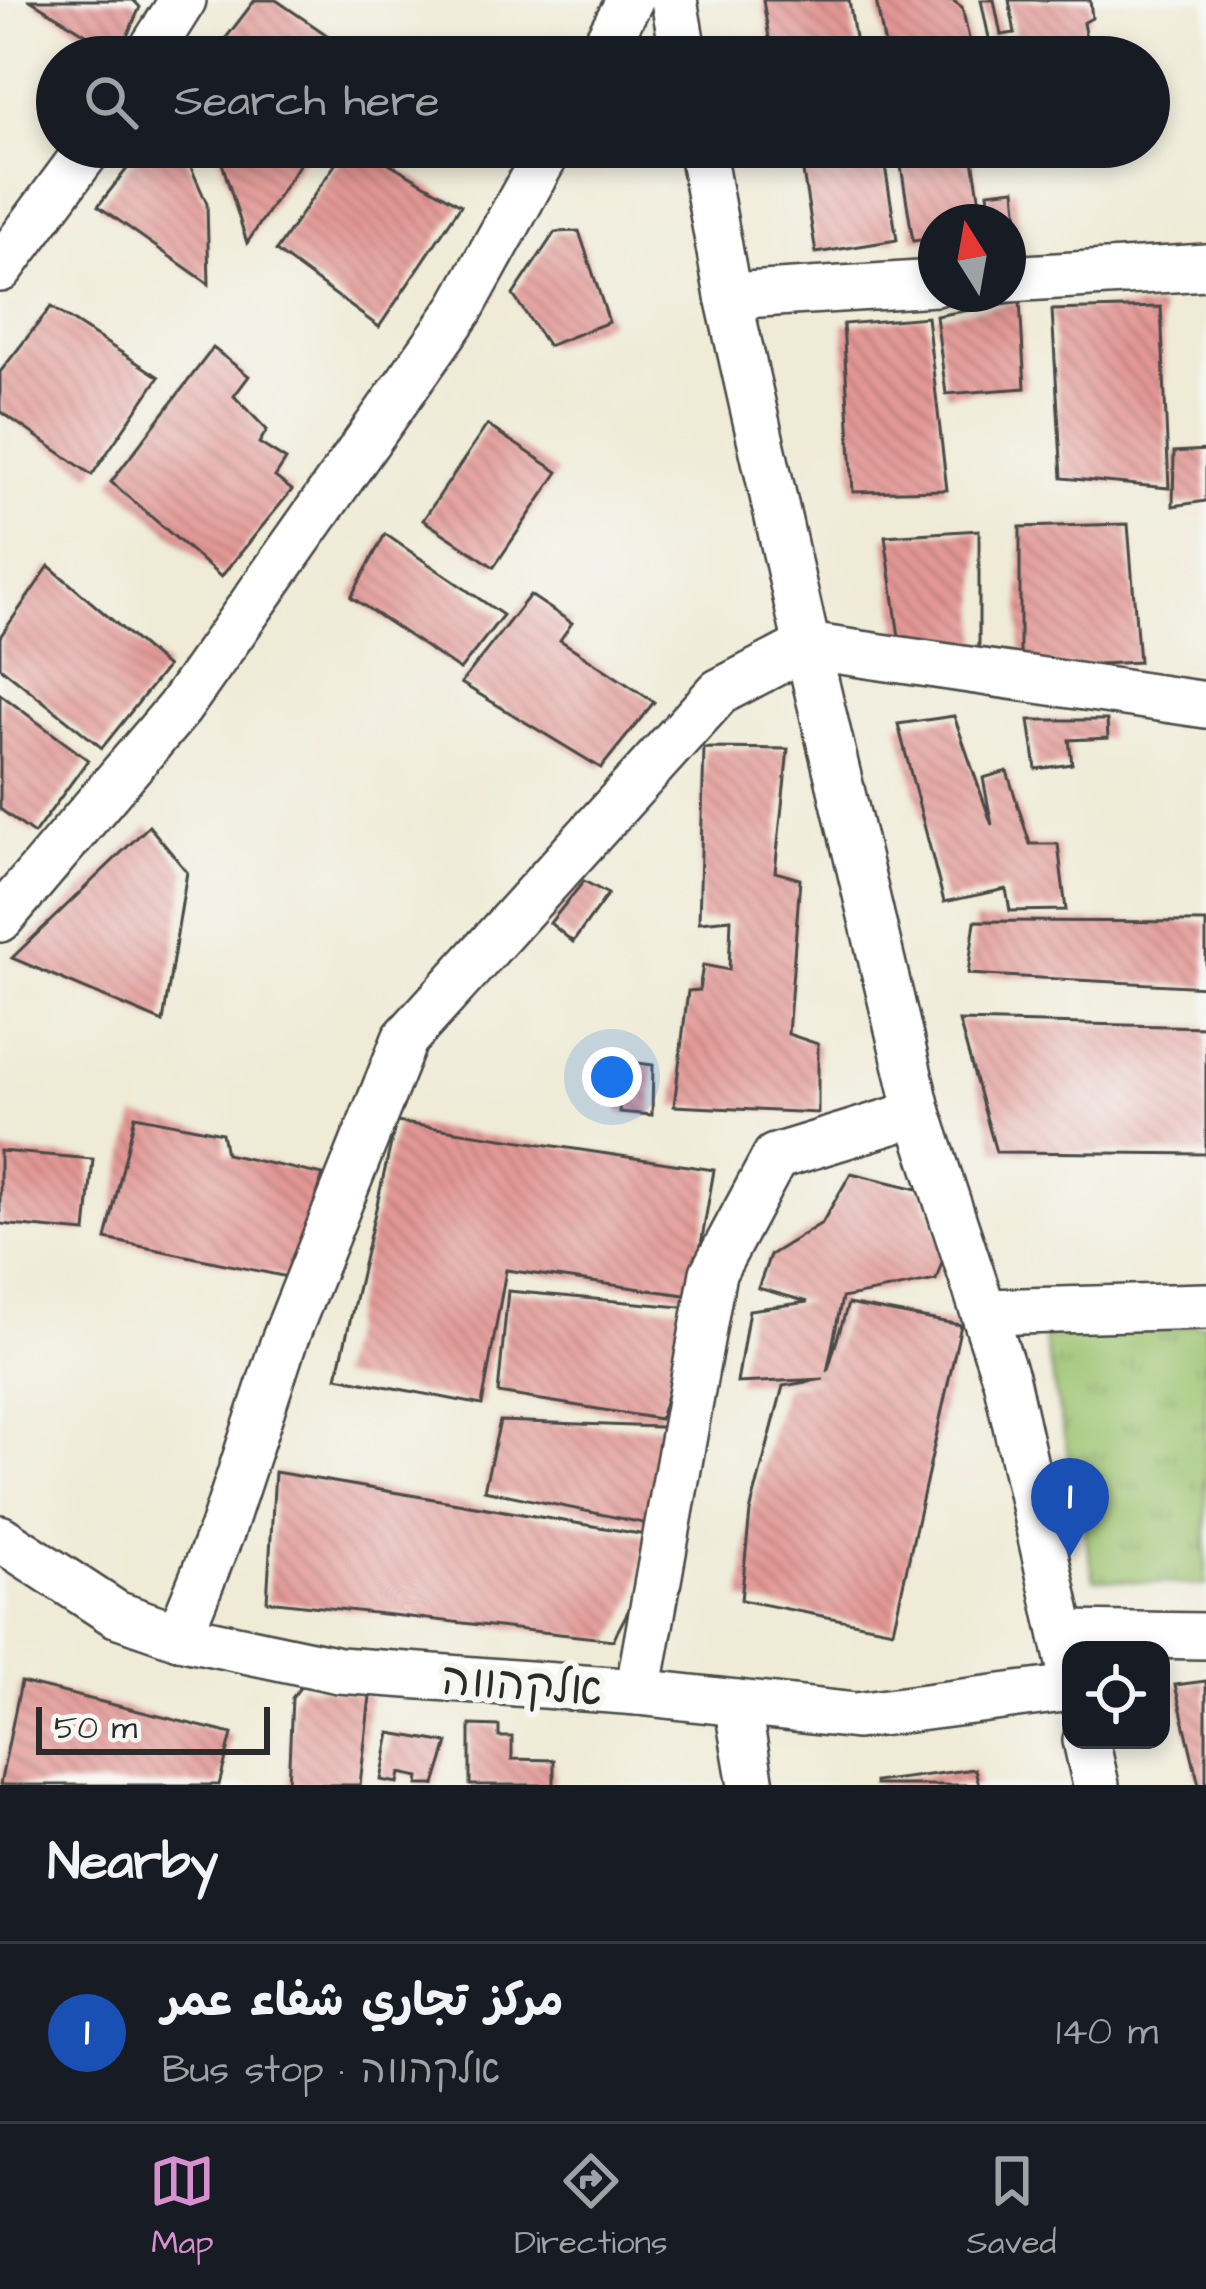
<!DOCTYPE html>
<meta charset="utf-8">
<style>
body{margin:0;font-family:"Architects Daughter","Playpen Sans Arabic","Playpen Sans Hebrew",sans-serif;background:#20242c;color:#f1f3f6}
.controls{position:absolute;right:36px;bottom:36px;display:grid;overflow:hidden;border-radius:24px;box-shadow:0 6px 18px #0003}
.controls button{width:108px;height:108px;display:grid;place-items:center;padding:0;border:0;border-bottom:3px solid #363941;background:#171b24;color:#f1f3f6;font:60px sans-serif}
.compass{position:absolute;left:918px;top:204px;width:108px;height:108px;border-radius:50%;background:#171b24;box-shadow:0 6px 18px #0003;rotate:349deg}
.scale{position:absolute;left:36px;bottom:30px;width:234px;box-sizing:border-box;padding-left:12px;border:6px solid #2b2b2b;border-top:0;font-size:33px;line-height:42px;white-space:nowrap;color:#2b2b2b;-webkit-text-stroke:9px #f6f6f2;paint-order:stroke}
.you{position:absolute;left:612px;top:1077px;width:42px;height:42px;margin:-30px;border:9px solid #fff;border-radius:50%;background:#1a73e8;box-shadow:0 0 0 18px #1a73e833}
.badge{display:grid;place-items:center;width:78px;height:78px;border-radius:50%;background:#d690ce;color:#fff;font-size:39px;font-weight:700}
.pin{position:absolute;translate:-50% -99px;filter:drop-shadow(0 3px 6px #0008)}
.pin::after{content:'';position:absolute;top:63px;width:42px;height:36px;background:inherit;clip-path:polygon(0 0,100% 0,50% 100%)}
.list{margin:0;padding:0;list-style:none}
h2{display:flex;justify-content:space-between;align-items:center;height:156px;margin:0;padding:0 48px;font-size:51px}
h2 small{font-size:39px;font-weight:400;color:#9ea1a6}
.list li{display:grid;grid-template-columns:78px 1fr auto;gap:36px;align-items:center;box-sizing:border-box;height:180px;padding:0 48px;border-top:3px solid #363941}
.list b{display:block;font-size:45px;white-space:nowrap}
.list p{margin:0;font-size:39px;white-space:nowrap;color:#9ea1a6}
.list em{font-size:39px;font-style:normal;color:#9ea1a6}
.icon{flex:none;width:66px;height:66px;fill:none;stroke:currentColor;stroke-width:2;stroke-linecap:round;stroke-linejoin:round}
.map{position:relative;flex:none;width:1206px;height:1785px;overflow:hidden}
.search{position:absolute;background:#171b24;box-shadow:0 6px 18px #0003;left:36px;right:36px;top:36px;height:132px;display:flex;align-items:center;gap:30px;box-sizing:border-box;padding:0 42px;border-radius:66px;color:#9ea1a6;font-size:45px}
.sheet{height:336px;background:#171b24}
nav{display:flex;justify-content:space-around;align-items:center;box-sizing:border-box;height:168px;border-top:3px solid #363941;background:#171b24;font-size:33px;color:#9ea1a6}
nav a{display:grid;justify-items:center;gap:6px}
nav .on{color:#d690ce}
.map>svg:first-child{display:block}
.grass{fill:url(#grass-tufts);stroke:#62764c;stroke-width:3}
.building{fill:url(#building-back-hatch)}
.lines{fill:none;stroke-linecap:round;stroke-linejoin:round}
.minor-casing{stroke:#484845;stroke-width:50}
.minor{stroke:#fff;stroke-width:45}
.labels{text-anchor:middle;stroke-width:12;stroke-linejoin:round;paint-order:stroke}
.street-label{font-size:45px;fill:#2b2b2b;stroke:#f6f6f2}
</style>
<div class="map">
<svg width="1206" height="1785" viewBox="0 0 1206 1785">
<defs>
<pattern id="grass-tufts" width="24" height="20" patternUnits="userSpaceOnUse" patternTransform="scale(3)"><rect width="24" height="20" fill="#9ac16c"/><path d="M3 7l-1-3M5 7V3M7 7l1-3M15 17l-1-3M17 17v-4M19 17l1-3" fill="none" stroke="#7e9d59"/></pattern>
<pattern id="building-back-hatch" width="6" height="6" patternUnits="userSpaceOnUse" patternTransform="scale(3)"><rect width="6" height="6" fill="#e39895"/><path d="M-1 5l2 2M0 0l6 6M5-1l2 2" fill="none" stroke="#b87c7a"/></pattern>
</defs>
<rect width="100%" height="100%" fill="#f6f6f2"/>
<filter id="ink" filterUnits="userSpaceOnUse"><feTurbulence type="fractalNoise" baseFrequency=".00833" numOctaves="2"/><feDisplacementMap in="SourceGraphic" scale="24" xChannelSelector="R" yChannelSelector="G"/><feConvolveMatrix kernelMatrix="1 2 1 2 8 2 1 2 1" color-interpolation-filters="sRGB"/></filter>
<filter id="wash" filterUnits="userSpaceOnUse"><feTurbulence type="fractalNoise" baseFrequency=".004" numOctaves="4" result="noise"/><feDisplacementMap in="SourceGraphic" scale="48" xChannelSelector="R" yChannelSelector="G"/><feGaussianBlur stdDeviation="2.7" result="paint"/><feColorMatrix in="noise" values="0 0 0 0 0 0 0 0 0 0 0 0 0 0 0 0 0 1.4 0 .05"/><feComposite in="paint" operator="in"/></filter>
<g filter="url(#wash)">
<rect width="100%" height="100%" fill="#efebd7"/>
<!-- grass -->
<path class="grass" d="M1206,1324V1586L1094,1579L1044,1338Z"/>
<g id="blocks">
<!-- building -->
<g class="building">
<path d="M30,0H133L140,7L119,54Z"/>
<path d="M255,0H276L359,57H240L222,43Z"/>
<path d="M763,0H849L858,57H772Z"/>
<path d="M876,0H952L962,7L973,57H887Z"/>
<path d="M981,0H994L1001,35L1015,33L1009,0H1090L1092,18L1083,23L1087,43L993,57Z"/>
<path d="M144,147H182L207,204L209,284L98,206Z"/>
<path d="M217,147H311L247,243Z"/>
<path d="M347,147H361L461,205L379,327L276,251Z"/>
<path d="M799,147H882L897,240L816,253Z"/>
<path d="M898,147H971L983,221L936,222V238L913,241Z"/>
<path d="M1015,189L1020,242L1008,244V222H991L988,192Z"/>
<path d="M579,231L609,322L548,346L513,295L555,232Z"/>
<path d="M1020,301L1025,388L946,394L936,316Z"/>
<path d="M51,307L159,377L92,475L0,411V372Z"/>
<path d="M1161,307L1169,488L1062,478L1052,310Z"/>
<path d="M927,317L947,490L853,492L843,324Z"/>
<path d="M213,348L249,376L234,396L267,430L259,443L286,460L275,477L292,490L221,577L111,482Z"/>
<path d="M487,425L558,472L494,567L423,520Z"/>
<path d="M1206,450V501L1173,506L1174,452Z"/>
<path d="M1128,524L1139,662L1020,668V527Z"/>
<path d="M979,530V656L901,652L885,536Z"/>
<path d="M385,534L503,615L460,670L351,597Z"/>
<path d="M49,566L167,667L102,748L0,667V637Z"/>
<path d="M530,595L572,623L560,640L654,702L601,768L461,683Z"/>
<path d="M0,694L88,760L34,834L0,809Z"/>
<path d="M954,716L992,825L983,778L1007,771L1030,844H1058L1066,910L1010,911L1006,889L944,902L898,724Z"/>
<path d="M1029,720H1107L1108,738L1069,740L1072,764L1036,769Z"/>
<path d="M704,748L788,749L775,872L800,879L788,1034L818,1044V1113L674,1106L688,991L699,990L703,965L729,970L731,919L699,922Z"/>
<path d="M149,826L187,872L163,1022L12,958Z"/>
<path d="M584,881L608,894L573,942L550,923Z"/>
<path d="M975,921L1206,922V987L968,974Z"/>
<path d="M959,1021L1206,1027V1154L996,1152Z"/>
<path d="M623,1061L653,1065L652,1115L619,1112Z"/>
<path d="M135,1116L222,1133L226,1154L323,1175L292,1278L106,1239Z"/>
<path d="M396,1122L714,1170L692,1296L506,1270L482,1405L337,1377Z"/>
<path d="M0,1151L93,1159L86,1232L0,1224Z"/>
<path d="M851,1173L922,1190L945,1253L936,1280L842,1298L827,1372L848,1304L961,1325L893,1630L741,1600L750,1512L783,1386L824,1379L737,1383L749,1310L808,1302L758,1288L770,1255L822,1223Z"/>
<path d="M508,1291L692,1308L660,1419L498,1393Z"/>
<path d="M500,1421L685,1428L667,1528L484,1490Z"/>
<path d="M275,1472L646,1535L636,1596L613,1640L267,1601Z"/>
<path d="M1206,1681V1785H1199L1175,1685Z"/>
<path d="M21,1682L232,1734L219,1785H0Z"/>
<path d="M301,1686L370,1696L360,1785H288L292,1698Z"/>
<path d="M470,1725L499,1726V1737H512V1759L554,1760V1785H470Z"/>
<path d="M390,1733L448,1743L435,1785H418L419,1777L400,1773L398,1783L381,1780Z"/>
<path d="M975,1769L979,1785H875V1782Z"/>
</g>
</g>
</g>
<g filter="url(#ink)">
<use href="#blocks" fill-opacity="0" stroke="#484845" stroke-width="3"/>
<g class="lines">
<!-- minor casing -->
<g class="minor-casing">
<g id="minor">
<path d="M674,0L684,57"/>
<path d="M147,57L183,0"/>
<path d="M599,57L630,0"/>
<path d="M701,147L728,296L807,646L918,1113L1006,1380L1071,1672"/>
<path d="M0,269L90,147"/>
<path d="M1008,279L1206,267"/>
<path d="M728,296L936,283"/>
<path d="M0,919L179,708L461,308L550,147"/>
<path d="M984,1312L1206,1306"/>
<path d="M0,1538L116,1614L179,1636L339,1670L638,1692L856,1716L1071,1688"/>
<path d="M1063,1634L1206,1636"/>
<path d="M179,1636L222,1530L284,1341L405,1039L719,692L807,646L1206,705"/>
<path d="M638,1692L713,1273L775,1157L918,1113"/>
<path d="M737,1703L751,1785"/>
<path d="M1086,1740L1096,1785"/>
</g>
</g>
<!-- minor -->
<use href="#minor" class="minor"/>
</g>
</g>
<g class="labels">
<!-- street labels -->
<g class="street-label">
<text transform="translate(522 1683) rotate(4)" y="16">אלקהווה</text>
</g>
</g>
</svg>
<div class="controls">
<button><svg class="icon" aria-label="locate" viewBox="0 0 24 24"><circle cx="12" cy="12" r="6"/><path d="M12 2v4M12 18v4M2 12h4M18 12h4"/></svg></button>
</div>
<svg class="compass" viewBox="-18 -18 36 36"><path d="M0-13l5 13h-10z" fill="#e53935"/><path d="M0 13l5-13h-10z" fill="#9ea1a6"/></svg>
<div class="scale">50 m</div>
<div class="you"></div>
<div class="pin badge" style="left:1070px;top:1557px;background:#1a4fb4">1</div>
<div class="search"><svg class="icon" aria-label="search" viewBox="0 0 24 24"><circle cx="10" cy="10" r="6"/><path d="M15 15l6 6"/></svg>Search here</div>
</div>
<section class="sheet">
<h2>Nearby<small></small></h2>
<ul class="list">
<li><span class="badge" style="background:#1a4fb4">1</span><div><b>مركز تجاري شفاء عمر</b><p>Bus stop · אלקהווה</p></div><em>140 m</em></li>
</ul>
</section>
<nav>
<a class="on"><svg class="icon" aria-label="map" viewBox="0 0 24 24"><path d="M3 6l6-2 6 2 6-2v14l-6 2-6-2-6 2zM9 4v14M15 6v14"/></svg>Map</a>
<a><svg class="icon" aria-label="directions" viewBox="0 0 24 24"><path d="M12 3l9 9-9 9-9-9zM9 14v-3h6M13 9l2 2-2 2"/></svg>Directions</a>
<a><svg class="icon" aria-label="saved" viewBox="0 0 24 24"><path d="M7 4h10v16l-5-4-5 4z"/></svg>Saved</a>
</nav>
